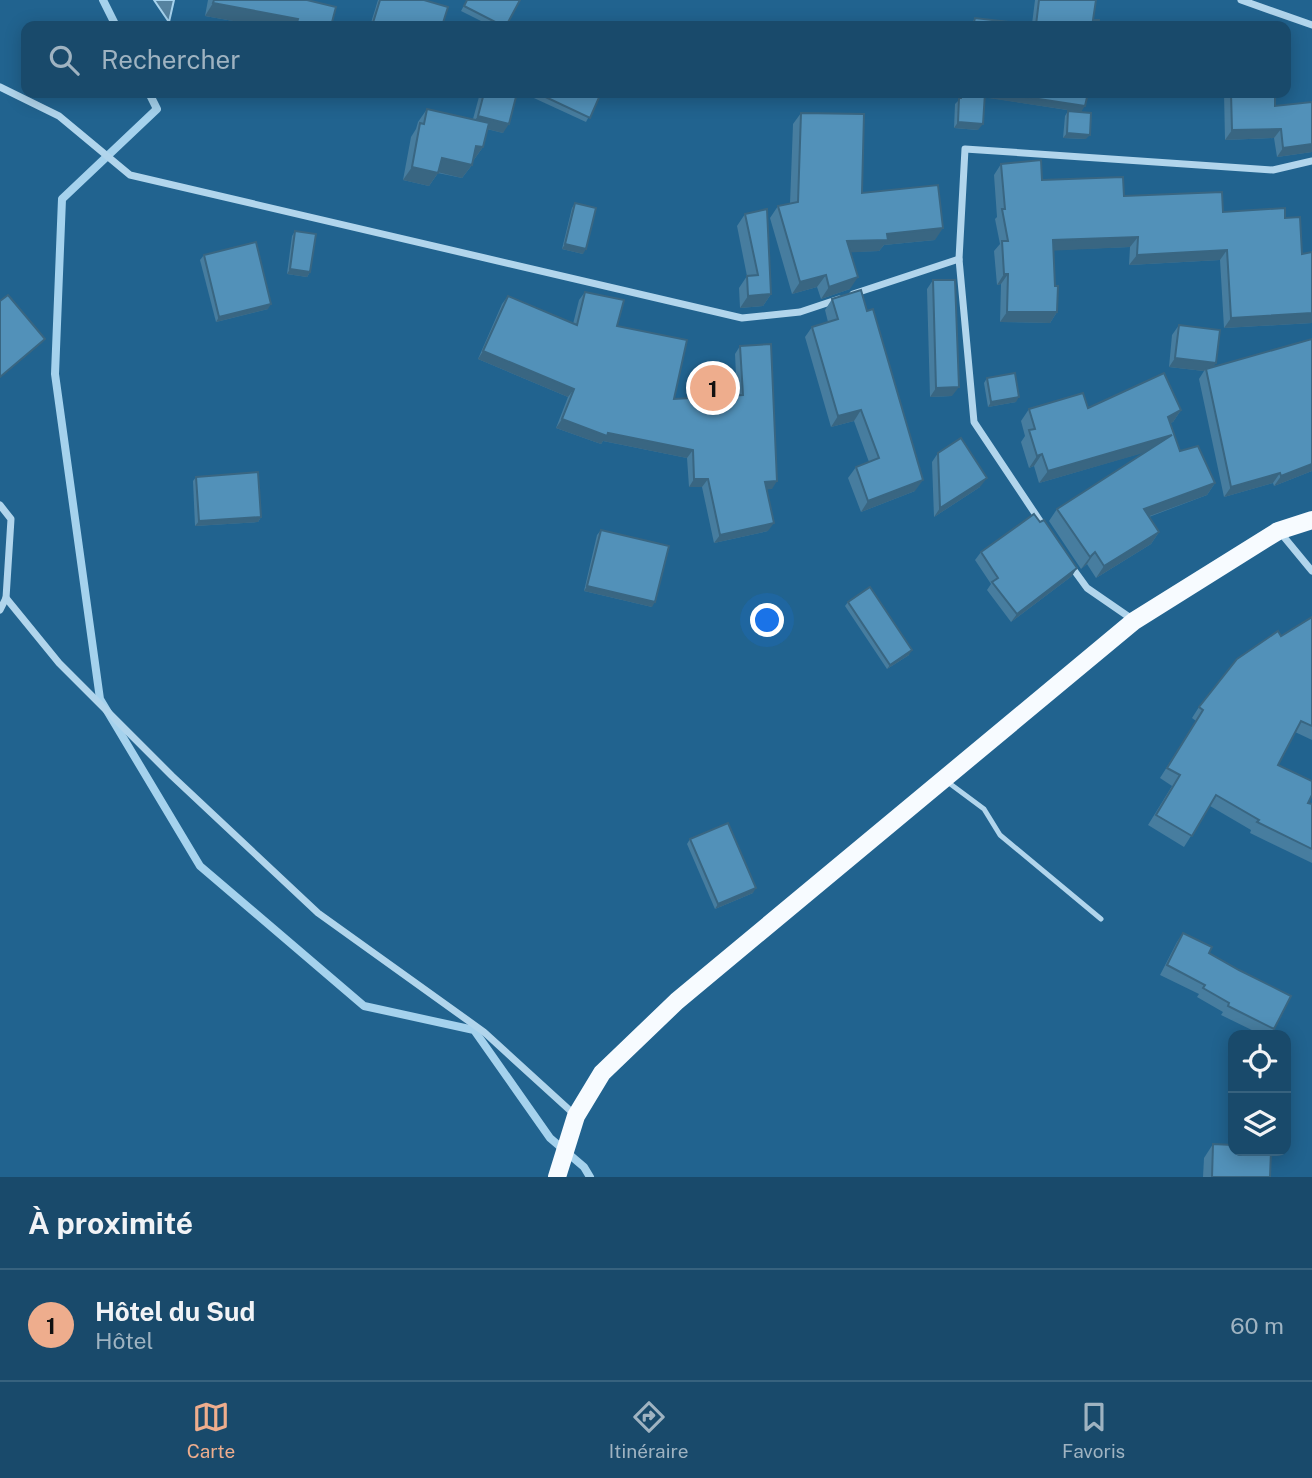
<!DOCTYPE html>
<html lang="fr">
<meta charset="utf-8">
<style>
body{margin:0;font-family:"Public Sans",sans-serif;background:#225171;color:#f1f3f6}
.controls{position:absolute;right:21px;bottom:21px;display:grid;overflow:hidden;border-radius:14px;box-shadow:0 4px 18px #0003}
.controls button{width:63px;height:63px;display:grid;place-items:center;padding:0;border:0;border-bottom:2px solid #37627e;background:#194a6b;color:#f1f3f6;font:35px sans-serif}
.you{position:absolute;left:768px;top:621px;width:24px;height:24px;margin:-18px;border:5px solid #fff;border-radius:50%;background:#1a73e8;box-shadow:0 0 0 10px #1a73e833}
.badge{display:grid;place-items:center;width:46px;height:46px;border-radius:50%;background:#eead8d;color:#111;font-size:23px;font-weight:700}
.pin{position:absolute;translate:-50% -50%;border:4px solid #fff;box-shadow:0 2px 7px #0006}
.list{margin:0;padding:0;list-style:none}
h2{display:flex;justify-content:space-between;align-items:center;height:91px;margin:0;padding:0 28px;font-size:30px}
h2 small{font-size:23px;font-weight:400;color:#9fb3c1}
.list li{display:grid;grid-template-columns:46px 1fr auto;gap:21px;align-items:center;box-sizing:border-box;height:112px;padding:0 28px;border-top:2px solid #37627e}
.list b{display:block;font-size:26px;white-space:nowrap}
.list p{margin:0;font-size:23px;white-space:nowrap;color:#9fb3c1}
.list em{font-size:23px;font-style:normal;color:#9fb3c1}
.icon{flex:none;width:38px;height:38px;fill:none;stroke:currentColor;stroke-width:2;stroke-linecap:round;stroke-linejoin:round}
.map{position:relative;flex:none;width:1312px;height:1177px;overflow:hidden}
.search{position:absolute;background:#194a6b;box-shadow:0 4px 18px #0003;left:21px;right:21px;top:21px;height:77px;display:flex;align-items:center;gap:18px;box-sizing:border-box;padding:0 24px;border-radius:14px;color:#9fb3c1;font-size:26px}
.sheet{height:203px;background:#194a6b}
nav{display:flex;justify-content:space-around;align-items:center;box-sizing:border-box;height:98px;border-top:2px solid #37627e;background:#194a6b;font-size:19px;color:#9fb3c1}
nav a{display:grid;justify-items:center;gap:4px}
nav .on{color:#eead8d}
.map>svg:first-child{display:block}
.water{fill:#5683a0;stroke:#a5d2ed;stroke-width:2}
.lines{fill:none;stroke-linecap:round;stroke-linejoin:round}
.stream{stroke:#a5d2ed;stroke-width:8}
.service{stroke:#b1d5ec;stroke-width:5}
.minor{stroke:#b1d5ec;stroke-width:7}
.primary{stroke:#f7fbff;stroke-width:18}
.wall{fill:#477d9f}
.shaded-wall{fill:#396682}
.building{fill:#5291b9;stroke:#396682;stroke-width:2}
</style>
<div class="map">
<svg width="1312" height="1177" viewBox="0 0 1312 1177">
<rect width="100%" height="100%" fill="#21638f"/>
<!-- water -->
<path class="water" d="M154,0H174L169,22Z"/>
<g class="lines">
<!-- stream -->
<g class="stream">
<path d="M103,0L116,26"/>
<path d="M149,93L157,109L62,199L55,374L100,699L200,866L364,1006L474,1030L550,1138L584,1167L590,1177"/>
</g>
<!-- service -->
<path class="service" d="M945,780L984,809L1000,835L1101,919"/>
<!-- minor -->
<g class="minor">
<path d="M1241,0L1312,25"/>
<path d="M0,87L59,116L130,175L742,318L800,312L839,299"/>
<path d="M853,294L959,259"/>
<path d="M0,505L11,519L6,598L0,610"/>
<path d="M1044,527L974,422L959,259L965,149L1273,170L1312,161"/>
<path d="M1279,531L1312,571"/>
<path d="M1071,566L1087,588L1132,619"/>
<path d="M6,598L59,663L172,776L318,913L484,1032L575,1115"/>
</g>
<!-- primary -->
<path class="primary" d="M557,1177L576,1116L602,1073L677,1001L1134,621L1278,531L1312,520"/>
</g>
<!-- wall -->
<g class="wall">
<path d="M208,0H307L331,26H261L205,16Z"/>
<path d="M378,0H424L442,26H370Z"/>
<path d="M467,0H520L506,26H491L461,11Z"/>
<path d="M1035,0H1096L1093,20L1098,26H970L975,18L1032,24Z"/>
<path d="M480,93H517L503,133L487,129L483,147L473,161L472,165L462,178L438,173L429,186L403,180L411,137L416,129L418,122L427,109L473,119Z"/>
<path d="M523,93H601L586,122Z"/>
<path d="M959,93H1088L1081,112L1086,139L1063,138L1065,116L1068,111L1080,112L984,97L978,130L954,128L955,104L958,101Z"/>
<path d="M1224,93H1275V106L1312,102V152L1277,157L1274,138L1225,140Z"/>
<path d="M801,113L862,193L935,240L884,245L879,251L850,252V289L821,299L817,287L792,294L770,218L778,206L790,204L793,124Z"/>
<path d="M1001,164L1042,180L1124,196L1223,212L1285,218L1302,254L1312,252V323L1224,328L1220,260L1129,265L1130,247L1053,250L1057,312L1050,323L1000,322L1001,284L997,285L994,251L1000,244L995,219L997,217L994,175Z"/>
<path d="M575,203L583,254L562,249L572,208Z"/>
<path d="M745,214L771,294L763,306L740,308L739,288L747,276L737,226Z"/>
<path d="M295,231L310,272L307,277L287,274L292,236Z"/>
<path d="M204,255L268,309L216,322L200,260Z"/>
<path d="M933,280L952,396L930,397L927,289Z"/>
<path d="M585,292L617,326L674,399L737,396L735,354L740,346L772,489H767L768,531L714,543L702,487H689L687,458L603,441L601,444L556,428L568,397L478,359L502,304L508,296L573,324L579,300Z"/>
<path d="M832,299L915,491L861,512L848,478L856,467L869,462L854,421L831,427L805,337L812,327L828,322L825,310Z"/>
<path d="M1179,325L1214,367L1312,471L1274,486L1273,483L1224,497L1199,379L1204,371L1169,367L1172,335Z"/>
<path d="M987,378L1016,402L988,407L984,383Z"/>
<path d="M1088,408L1181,410L1173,422L1170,423L1180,451L1215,483L1207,495L1149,517L1159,532L1151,544L1096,578L1087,564L1081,569L1049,521L1057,509L1145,452L1039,483L1034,466L1029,468L1021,442L1025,436L1021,421L1029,409Z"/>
<path d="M938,453L980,487L934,517L932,462Z"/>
<path d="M196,477L261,517L258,522L195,526L193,481Z"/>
<path d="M601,530L652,607L584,591L597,535Z"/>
<path d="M981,552L1072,576L1011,622L987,590L991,584L975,560Z"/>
<path d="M848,602L909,655L887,669L845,606Z"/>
<path d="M1312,617V740L1295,732L1278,765L1308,803L1312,804V863L1250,833L1251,830L1210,806L1184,847L1148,825L1172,786L1160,778L1196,721L1192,718L1199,707L1281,636Z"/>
<path d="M690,839L753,893L715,909L687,844Z"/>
<path d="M1183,933L1209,953L1274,1029L1269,1035H1262L1221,1015L1223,1012L1197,997L1199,994L1160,975L1177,942Z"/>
<path d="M1213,1144L1270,1177H1203L1204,1158Z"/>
</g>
<!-- shaded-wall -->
<g class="shaded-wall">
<path d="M213,3L298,19L293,26H261L205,16Z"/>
<path d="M983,93H1000L1085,106L1081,112L981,97Z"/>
<path d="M478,116L509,124L503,133L471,125Z"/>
<path d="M958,122L983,124L978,130L954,128Z"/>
<path d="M1281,129L1274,138L1225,140L1232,130Z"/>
<path d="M1067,133L1090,135L1086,139L1063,138Z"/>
<path d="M1312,144V152L1277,157L1283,148Z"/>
<path d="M476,146L483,147L473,161L467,159Z"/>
<path d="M442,158L472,165L462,178L433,171Z"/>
<path d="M412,167L438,173L429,186L403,180Z"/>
<path d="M943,228L935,240L884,245L879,251L839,253L847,241L887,234Z"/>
<path d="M1138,237L1130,247L1046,251L1053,240Z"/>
<path d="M565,244L586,249L583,254L562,249Z"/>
<path d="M1227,250L1220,260L1129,265L1137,255Z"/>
<path d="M290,269L310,272L307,277L287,274Z"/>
<path d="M1004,274H1008L1001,284L997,285Z"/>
<path d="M826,275L817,287L792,294L800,282Z"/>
<path d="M858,277L850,289L821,299L829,287Z"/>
<path d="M771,294L763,306L740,308L748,296Z"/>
<path d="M271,304L268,309L216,322L219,317Z"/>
<path d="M1007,312H1057L1050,323L1000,322Z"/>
<path d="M1312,313V323L1224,328L1231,318Z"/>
<path d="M45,339L42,343L0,378V377Z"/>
<path d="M483,351L574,389L568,397L478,359Z"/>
<path d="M1175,358L1216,363L1210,372L1206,369L1204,371L1169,367Z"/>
<path d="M959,387L952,396L930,397L936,388Z"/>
<path d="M1019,397L1016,402L988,407L991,402Z"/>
<path d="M861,410L854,421L831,427L838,416Z"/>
<path d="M1181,410L1173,422L1160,428L1168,417Z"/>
<path d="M562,419L693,450L687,458L603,441L601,444L556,428Z"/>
<path d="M1172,435L1164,447L1039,483L1048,471Z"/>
<path d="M1042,454L1034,466L1029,468L1037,456Z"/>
<path d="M1312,464V471L1274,486L1281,476Z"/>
<path d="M1280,473L1273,483L1224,497L1231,487Z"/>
<path d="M987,478L980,487L934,517L940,508Z"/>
<path d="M694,479H708L702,487H689Z"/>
<path d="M923,480L915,491L861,512L868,501Z"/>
<path d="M777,481L772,489L760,490L765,482Z"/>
<path d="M1215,483L1207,495L1136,521L1144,509Z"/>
<path d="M261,517L258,522L195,526L199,521Z"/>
<path d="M774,523L768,531L714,543L720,535Z"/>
<path d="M1159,532L1151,544L1096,578L1104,566Z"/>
<path d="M1095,552L1087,564L1081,569L1090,557Z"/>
<path d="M1077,568L1072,576L1011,622L1017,614Z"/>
<path d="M587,586L655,602L652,607L584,591Z"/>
<path d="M912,650L909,655L887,669L890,665Z"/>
<path d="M756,888L753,893L715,909L718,904Z"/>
</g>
<!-- building -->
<g class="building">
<path d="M214,0H307L336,7L331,26H296L298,19L213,3Z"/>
<path d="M380,0H424L448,7L442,26H372Z"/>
<path d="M467,0H520L506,26H503L464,6Z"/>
<path d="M1039,0H1096L1093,20H1099L1098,26H973L975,18L1036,25Z"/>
<path d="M484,93H517L509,124L478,116Z"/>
<path d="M537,93H601L590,118Z"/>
<path d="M962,93H985L983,124L958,122L959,98H961Z"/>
<path d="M1000,93H1088L1085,106Z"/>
<path d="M1231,93H1275V106L1312,102V144L1283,148L1281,129L1232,130Z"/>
<path d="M427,109L489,123L483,147L476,146L472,165L442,158L438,173L412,167L420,123L424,124Z"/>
<path d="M1068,111L1091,113L1090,135L1067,133Z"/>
<path d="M801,113L864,114L862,193L938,185L943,228L887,234L888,240L847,241L858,277L829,287L826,275L800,282L778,206L798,202Z"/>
<path d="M1041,160L1042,180L1123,177L1124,196L1222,192L1223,212L1285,208V218L1300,217L1302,254L1312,252V313L1231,318L1227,250L1137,255L1138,237L1053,240L1055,286H1058L1057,312H1007L1008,274H1004L1002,241H1008L1002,209H1005L1001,164Z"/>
<path d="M575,203L596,208L586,249L565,244Z"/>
<path d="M767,209L771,294L748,296L747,276L758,275L745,214Z"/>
<path d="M295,231L316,234L310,272L290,269Z"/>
<path d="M256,242L271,304L219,317L204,255Z"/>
<path d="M933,280H955L959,387L936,388Z"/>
<path d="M861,290L867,311L873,309L923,480L868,501L856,467L879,458L861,410L838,416L812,327L838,319L832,299Z"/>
<path d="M585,292L624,300L617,326L687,340L674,399L743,395L740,346L771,344L777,481L765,482L774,523L720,535L708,479H694L693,450L608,433L607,436L562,419L574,389L483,351L508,296L577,325Z"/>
<path d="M8,295L45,339L0,377V301Z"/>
<path d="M1179,325L1220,330L1216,363L1175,358Z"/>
<path d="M1312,339V464L1281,476L1280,473L1231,487L1206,369Z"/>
<path d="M1015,373L1019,397L991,402L987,378Z"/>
<path d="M1164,373L1181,410L1168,417L1180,451L1198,446L1215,483L1144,509L1159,532L1104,566L1095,552L1090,557L1057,509L1172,435L1048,471L1042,454L1037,456L1029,430L1035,429L1029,409L1083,393L1088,408Z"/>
<path d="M961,438L987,478L940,508L938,453Z"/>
<path d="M258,472L261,517L199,521L196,477Z"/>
<path d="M1034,514L1040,522L1044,520L1077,568L1017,614L992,582L998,578L981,552Z"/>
<path d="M601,530L669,546L655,602L587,586Z"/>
<path d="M870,587L912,650L890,665L848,602Z"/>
<path d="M1312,617V726L1301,721L1278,765L1312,781V795L1308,803L1312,804V849L1257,822L1259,820L1216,795L1192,836L1156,815L1180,775L1167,768L1203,710L1199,707L1237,659L1278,631L1281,636Z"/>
<path d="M728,823L756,888L718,904L690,839Z"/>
<path d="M1183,933L1212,947L1209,953L1239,970L1291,996L1274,1029L1228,1006L1229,1003L1203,988L1205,985L1167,965Z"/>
<path d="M1213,1144L1233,1145V1151H1271L1270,1177H1212Z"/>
</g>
</svg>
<div class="controls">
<button><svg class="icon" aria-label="locate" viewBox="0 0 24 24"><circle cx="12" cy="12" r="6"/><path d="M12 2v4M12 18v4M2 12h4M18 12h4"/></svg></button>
<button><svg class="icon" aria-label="layers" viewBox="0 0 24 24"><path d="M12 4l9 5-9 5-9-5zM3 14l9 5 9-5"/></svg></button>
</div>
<div class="you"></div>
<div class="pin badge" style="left:713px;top:388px">1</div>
<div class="search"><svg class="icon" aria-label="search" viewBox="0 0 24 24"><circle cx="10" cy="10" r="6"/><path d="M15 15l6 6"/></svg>Rechercher</div>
</div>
<section class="sheet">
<h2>À proximité<small></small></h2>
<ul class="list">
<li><span class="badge">1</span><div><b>Hôtel du Sud</b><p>Hôtel</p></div><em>60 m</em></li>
</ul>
</section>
<nav>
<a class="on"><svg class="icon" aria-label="map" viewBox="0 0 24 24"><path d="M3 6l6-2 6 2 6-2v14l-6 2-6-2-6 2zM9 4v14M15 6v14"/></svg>Carte</a>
<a><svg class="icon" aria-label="directions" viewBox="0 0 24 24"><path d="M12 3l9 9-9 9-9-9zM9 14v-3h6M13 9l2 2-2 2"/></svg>Itinéraire</a>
<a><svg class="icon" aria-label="saved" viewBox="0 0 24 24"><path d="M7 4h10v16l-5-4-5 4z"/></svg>Favoris</a>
</nav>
